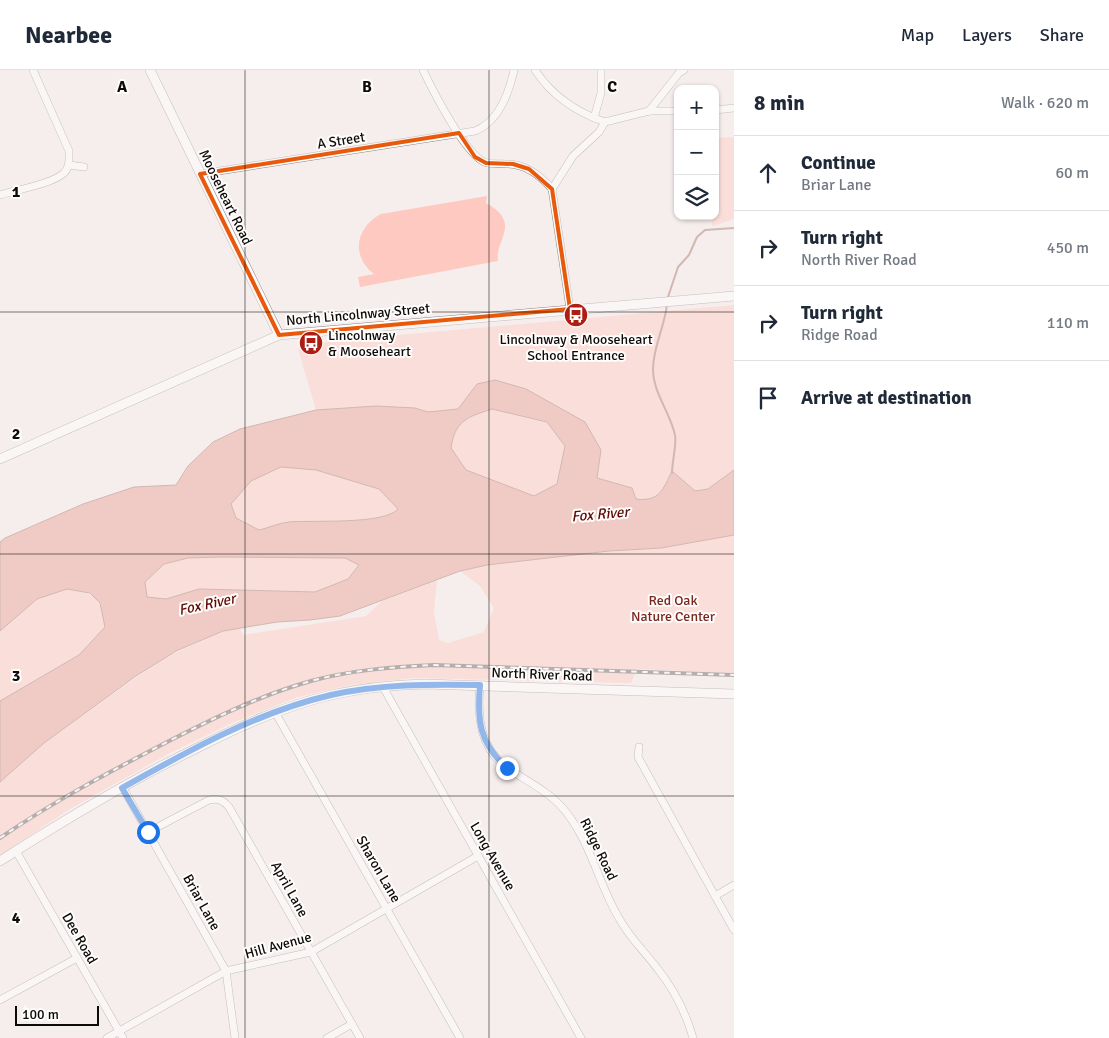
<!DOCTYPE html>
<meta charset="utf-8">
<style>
body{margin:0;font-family:Signika,sans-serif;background:#f6f6f7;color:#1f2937}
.controls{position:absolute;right:15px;top:15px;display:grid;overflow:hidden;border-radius:10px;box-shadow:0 1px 4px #0004}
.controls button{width:45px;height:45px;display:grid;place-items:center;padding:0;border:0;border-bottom:1px solid #e0e1e3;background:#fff;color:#1f2937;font:25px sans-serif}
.scale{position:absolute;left:15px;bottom:12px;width:84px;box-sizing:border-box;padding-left:5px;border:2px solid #0d0b0a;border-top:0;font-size:14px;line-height:18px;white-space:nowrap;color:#0d0b0a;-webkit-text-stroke:4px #fffcfc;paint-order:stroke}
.stop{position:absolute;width:15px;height:15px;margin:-11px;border:4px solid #1a73e8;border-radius:50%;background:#fff}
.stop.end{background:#1a73e8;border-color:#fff;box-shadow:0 1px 5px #0008}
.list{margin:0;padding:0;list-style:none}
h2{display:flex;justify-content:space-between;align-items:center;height:65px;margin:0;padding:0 20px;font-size:21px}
h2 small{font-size:16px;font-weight:400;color:#747a83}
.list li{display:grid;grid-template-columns:32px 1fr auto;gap:15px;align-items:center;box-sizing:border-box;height:75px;padding:0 20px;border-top:1px solid #e0e1e3}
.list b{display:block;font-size:19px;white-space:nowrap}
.list p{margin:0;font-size:16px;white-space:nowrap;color:#747a83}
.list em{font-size:16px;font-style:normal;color:#747a83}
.icon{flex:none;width:28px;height:28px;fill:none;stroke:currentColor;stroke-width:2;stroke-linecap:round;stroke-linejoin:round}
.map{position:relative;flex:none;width:734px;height:968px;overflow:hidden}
header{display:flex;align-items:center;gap:30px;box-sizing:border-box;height:70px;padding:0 25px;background:#fff;border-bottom:1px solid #e0e1e3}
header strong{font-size:24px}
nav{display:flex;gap:28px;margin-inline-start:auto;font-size:18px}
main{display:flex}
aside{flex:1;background:#fff}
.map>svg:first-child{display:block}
.green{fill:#fec9c0}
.water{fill:#e8a195;stroke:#a6746b;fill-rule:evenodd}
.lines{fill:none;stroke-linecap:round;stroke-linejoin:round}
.stream{stroke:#a6746b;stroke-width:2}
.minor-casing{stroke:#8a8483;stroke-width:8}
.major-casing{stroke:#8a8483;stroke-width:10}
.minor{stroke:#fff;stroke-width:7}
.major{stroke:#fff;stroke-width:9}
.rail-casing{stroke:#656261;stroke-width:4}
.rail{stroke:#fffcfc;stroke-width:2;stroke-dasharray:5.5;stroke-linecap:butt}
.route{stroke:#1a73e8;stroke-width:6}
.marked{fill:none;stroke:#e8590c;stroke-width:4;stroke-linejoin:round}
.grid{fill:none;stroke:#0d0b0a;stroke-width:1;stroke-opacity:0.55}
.labels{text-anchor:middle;stroke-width:4;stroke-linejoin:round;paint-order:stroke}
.street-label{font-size:14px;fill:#0d0b0a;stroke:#fffcfc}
.poi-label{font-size:14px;fill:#0d0b0a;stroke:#fffcfc;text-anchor:start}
.park-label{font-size:14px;fill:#7a271e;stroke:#fffcfc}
.water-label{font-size:15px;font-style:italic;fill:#5f0b05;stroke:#fffcfc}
.grid-label{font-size:16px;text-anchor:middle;font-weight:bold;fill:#0d0b0a;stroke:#fffcfc;stroke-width:4;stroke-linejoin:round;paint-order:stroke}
</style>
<header>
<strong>Nearbee</strong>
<nav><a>Map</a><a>Layers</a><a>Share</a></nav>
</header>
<main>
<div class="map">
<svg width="734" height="968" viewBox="0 0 734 968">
<rect width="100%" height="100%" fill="#f5eeed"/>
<!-- green -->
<g class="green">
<path d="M734,67V149L713,156L709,146H715V68Z"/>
<path d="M487,126L486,133C523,153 494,171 498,191L360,217L358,207L374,204C351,186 355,158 381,144Z"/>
<path d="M734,235V400L708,419L694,421L672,401C662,419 660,432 636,429L632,418L597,408L601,380L477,314L458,339L428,342L415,338L376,336L316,340L298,279L331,271Z"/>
<path d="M492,339L547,352L565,376L557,414L534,426L466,400L451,378C455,350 467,348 492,339Z"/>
<path d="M281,397L316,400L379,419L398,439C384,455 312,450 288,452C279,453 268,458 259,461L236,448L231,434L251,411Z"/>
<path d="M734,465V603L637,599L631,613L413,608L350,615L298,627L232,653L168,684L70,739L0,785V712L44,673L164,588L223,561L240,558L243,565L366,546L382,531L437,510L434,542L439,570L448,573L484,562L494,538L480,516L460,501L487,495L609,481L661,478Z"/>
<path d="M220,487L345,488L359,495L348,509L315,522L199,519L166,529L147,527L145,512L164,494L188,488Z"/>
<path d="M67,519C98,524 99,527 105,557L79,585L0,631V561L37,529Z"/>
</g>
<!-- water -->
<path class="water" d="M495,310L526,319L585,352L601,380L597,408L632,418L636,429C660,432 663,419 672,401L695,421L708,419L734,400V465L661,478L609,481L487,495L460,501L340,546L310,550L277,552L223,561L176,581L136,606L44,673L0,712V631L79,585L105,557L100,533L90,523L67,519L37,529L0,561V472L5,468L83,434L134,417L176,415L188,396L213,372L240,359L316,340L376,336L415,338L428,342L458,339L477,314ZM492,339L547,352L565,376L557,414L534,426L466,400L451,378C455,350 468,347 492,339ZM281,397L316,400L379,419L398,439C384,455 312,450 289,452C279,453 268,458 259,460L236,448L231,434L251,411ZM220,487L345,488L359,495L348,509L315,522L199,519L166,529L147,527L145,512L164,494L188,488Z"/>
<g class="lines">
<!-- stream -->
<g class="stream">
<path d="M667,230L678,197L689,185L697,167L705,160L734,158"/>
<path d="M667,234C665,256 653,277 653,299C653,323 670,342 675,365C677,373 672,392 672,403"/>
</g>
<!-- minor casing -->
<g class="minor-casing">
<g id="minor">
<path d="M423,0C433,21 464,82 484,92C490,95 500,93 507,94C526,94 540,105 552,119"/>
<path d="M535,0C552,26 576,42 605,52"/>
<path d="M715,40L734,38"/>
<path d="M649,41L679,3L684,0"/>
<path d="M594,48L601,23V0"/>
<path d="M605,52L649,41H678"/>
<path d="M69,95L84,97"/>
<path d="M200,104L475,61C498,52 509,23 514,0"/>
<path d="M552,119L570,239"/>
<path d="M552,119L573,86L599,62L605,52"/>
<path d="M0,125C16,120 52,114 64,103C70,97 69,89 69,81L33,0"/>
<path d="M480,615C477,649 480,681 512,701C532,714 551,723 566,742C592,775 599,816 620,850C630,868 645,882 657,898C673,918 686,943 693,968"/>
<path d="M383,617L581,968"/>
<path d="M275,642L460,968"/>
<path d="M639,677L638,687L715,826"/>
<path d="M123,718L226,901L235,968"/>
<path d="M148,762L209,730C218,728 223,730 229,737L360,968"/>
<path d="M16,781L123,968"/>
<path d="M734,815L715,826L734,860"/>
<path d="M0,930L77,888"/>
<path d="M107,968L226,901L311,882L478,786"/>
<path d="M327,968L352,954"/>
</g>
</g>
<!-- major casing -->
<g class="major-casing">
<g id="major">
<path d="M150,0L279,265"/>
<path d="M0,389L279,265L734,226"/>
<path d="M0,791C64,750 129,711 197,678C240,656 284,636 331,625C362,618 394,615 425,614L734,624"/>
</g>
</g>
<!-- minor -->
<use href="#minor" class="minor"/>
<!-- major -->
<use href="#major" class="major"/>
<!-- rail casing -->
<g class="rail-casing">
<path id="rail" d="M0,768C54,731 113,700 171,670C216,647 261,625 311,611C351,600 393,597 434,595L734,605"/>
</g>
<!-- rail -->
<use href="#rail" class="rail"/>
</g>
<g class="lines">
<!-- route -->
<path class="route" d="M148,762L122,718C188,681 257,642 331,625C380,614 430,614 480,615C477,650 479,673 507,698"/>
</g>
<!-- marked area -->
<path d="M0 0H734V968H0ZM459,63L475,87L486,93L513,94L529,99L552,119L570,239L279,265L200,104Z" fill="#f5eeed" fill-opacity=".55" fill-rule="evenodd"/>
<path class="marked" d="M459,63L475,87L486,93L513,94L529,99L552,119L570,239L279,265L200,104Z"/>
<!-- grid -->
<path class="grid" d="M245,0V968M489,0V968M0,242H734M0,484H734M0,726H734"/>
<!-- icons -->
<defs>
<g id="bus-disc" transform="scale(1.25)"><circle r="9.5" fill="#ad1d12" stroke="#fffcfc"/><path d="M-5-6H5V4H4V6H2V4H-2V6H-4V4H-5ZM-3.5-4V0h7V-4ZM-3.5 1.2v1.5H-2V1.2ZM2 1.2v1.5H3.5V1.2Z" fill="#fff"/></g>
</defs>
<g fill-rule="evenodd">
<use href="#bus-disc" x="576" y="245"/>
<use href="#bus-disc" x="311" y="273"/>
</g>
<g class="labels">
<!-- street labels -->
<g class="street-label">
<text transform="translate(341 70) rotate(-9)" y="5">A Street</text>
<text transform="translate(226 127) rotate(64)" y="5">Mooseheart Road</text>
<text transform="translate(358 244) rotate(-5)" y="5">North Lincolnway Street</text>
<text transform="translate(542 604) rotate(2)" y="5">North River Road</text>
<text transform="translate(599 779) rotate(64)" y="5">Ridge Road</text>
<text transform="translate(493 786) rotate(60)" y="5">Long Avenue</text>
<text transform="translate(379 799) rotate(60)" y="5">Sharon Lane</text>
<text transform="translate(290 819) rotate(61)" y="5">April Lane</text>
<text transform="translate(202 832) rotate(61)" y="5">Briar Lane</text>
<text transform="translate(80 868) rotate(60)" y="5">Dee Road</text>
<text transform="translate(278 875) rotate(-15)" y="5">Hill Avenue</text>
</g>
<!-- poi labels -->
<g class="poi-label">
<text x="328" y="270">Lincolnway<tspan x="328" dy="16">&amp; Mooseheart</tspan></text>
<text x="576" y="274" text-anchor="middle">Lincolnway &amp; Mooseheart<tspan x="576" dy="16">School Entrance</tspan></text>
</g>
<!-- park labels -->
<g class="park-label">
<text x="673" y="535">Red Oak<tspan x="673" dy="16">Nature Center</tspan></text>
</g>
<!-- water labels -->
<g class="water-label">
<text transform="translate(600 444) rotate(-5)" y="5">Fox River</text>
<text transform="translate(207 534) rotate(-12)" y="5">Fox River</text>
</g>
</g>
<g class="grid-label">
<text x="122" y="22">A</text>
<text x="367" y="22">B</text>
<text x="612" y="22">C</text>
<text x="16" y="127">1</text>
<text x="16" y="369">2</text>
<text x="16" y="611">3</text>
<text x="16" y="853">4</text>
</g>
</svg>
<div class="controls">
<button>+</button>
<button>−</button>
<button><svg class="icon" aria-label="layers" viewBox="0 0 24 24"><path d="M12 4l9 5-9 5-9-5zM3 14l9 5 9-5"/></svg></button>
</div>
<div class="scale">100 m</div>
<div class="stop" style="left:148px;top:762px"></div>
<div class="stop end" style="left:507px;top:698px"></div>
</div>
<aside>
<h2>8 min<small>Walk · 620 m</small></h2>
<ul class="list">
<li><svg class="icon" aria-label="ahead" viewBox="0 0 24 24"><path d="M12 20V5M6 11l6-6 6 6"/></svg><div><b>Continue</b><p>Briar Lane</p></div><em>60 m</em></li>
<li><svg class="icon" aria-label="right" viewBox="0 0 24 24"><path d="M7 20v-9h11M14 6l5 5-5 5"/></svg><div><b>Turn right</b><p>North River Road</p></div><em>450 m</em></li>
<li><svg class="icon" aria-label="right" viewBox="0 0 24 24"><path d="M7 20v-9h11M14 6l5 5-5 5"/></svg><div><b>Turn right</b><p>Ridge Road</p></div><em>110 m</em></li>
<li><svg class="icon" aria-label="arrive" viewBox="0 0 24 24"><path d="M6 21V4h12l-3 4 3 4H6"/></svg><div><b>Arrive at destination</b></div></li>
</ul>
</aside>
</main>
